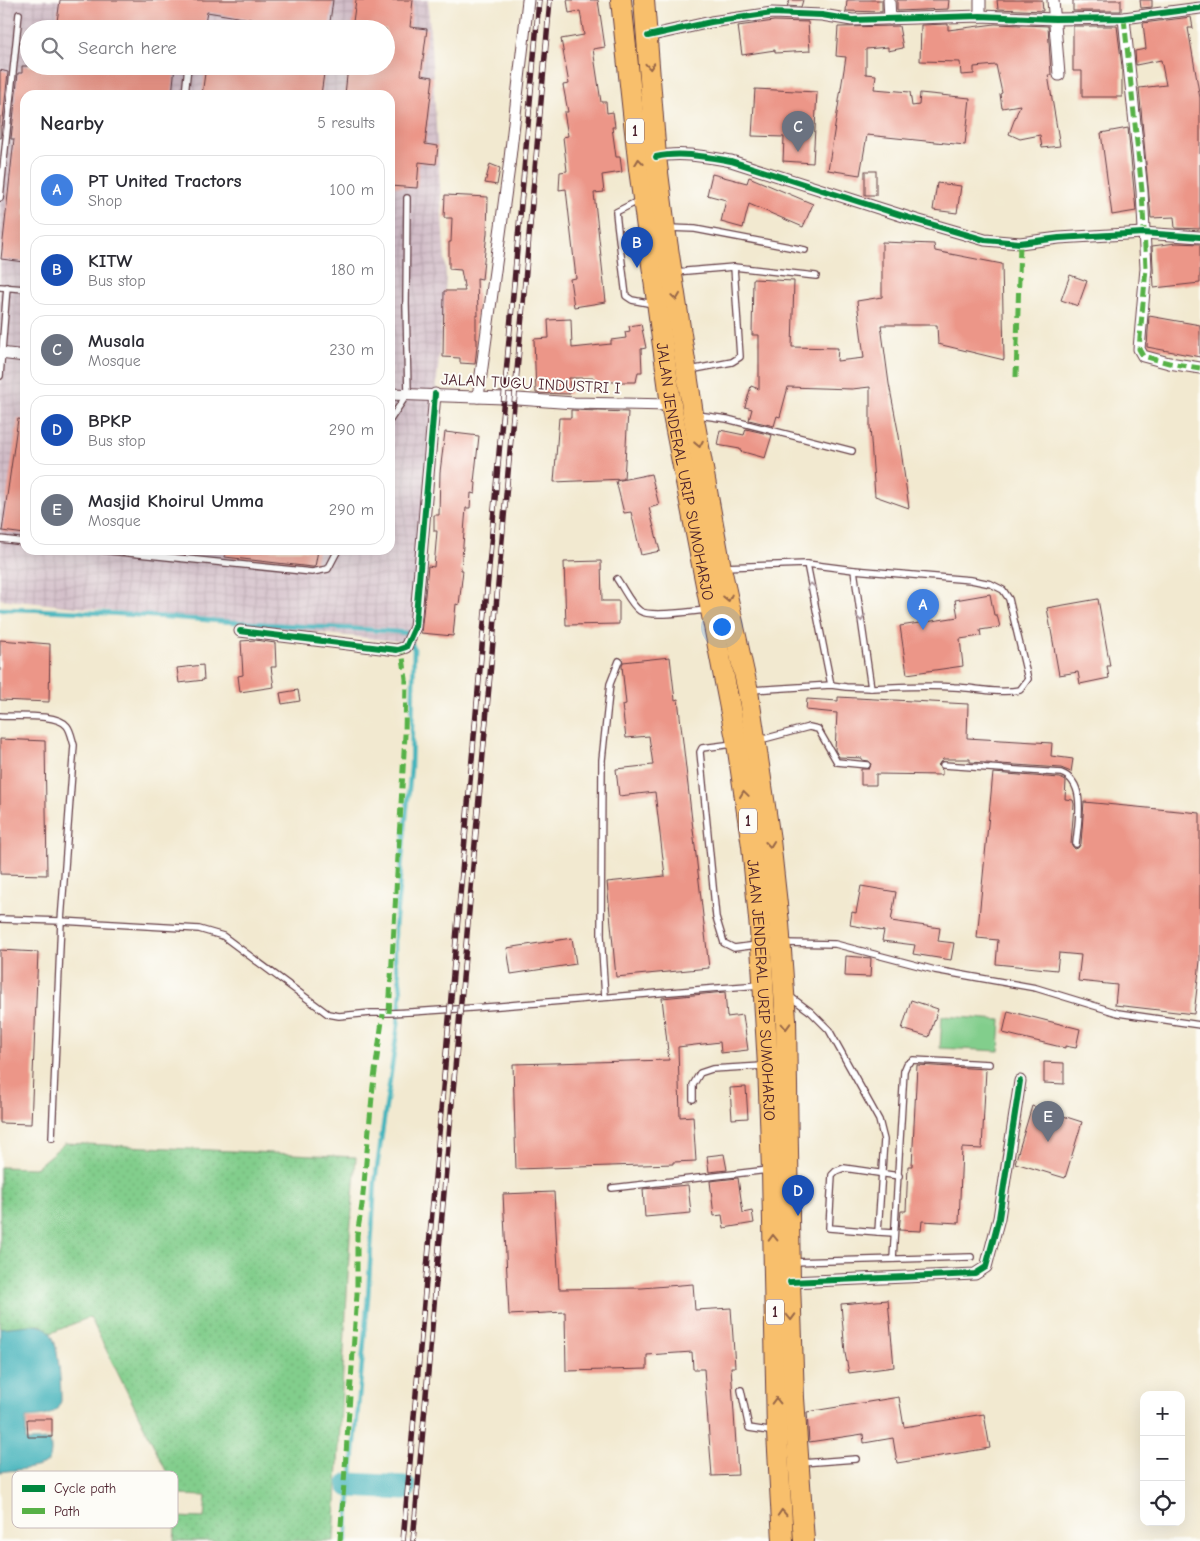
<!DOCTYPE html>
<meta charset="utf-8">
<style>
body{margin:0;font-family:"Comic Neue",sans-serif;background:#f2f2f3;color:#2b2b33}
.controls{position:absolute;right:15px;bottom:15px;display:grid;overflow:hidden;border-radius:10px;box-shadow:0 5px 20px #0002}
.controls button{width:45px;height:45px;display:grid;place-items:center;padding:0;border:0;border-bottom:1px solid #e1e1e2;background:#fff;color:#2b2b33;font:25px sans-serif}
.you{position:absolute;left:721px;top:626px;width:18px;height:18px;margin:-12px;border:4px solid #fff;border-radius:50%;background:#1a73e8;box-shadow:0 0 0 8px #1a73e833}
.badge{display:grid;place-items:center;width:32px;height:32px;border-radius:50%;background:#ea580c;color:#fff;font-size:16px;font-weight:700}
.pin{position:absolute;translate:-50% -41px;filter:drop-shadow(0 1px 2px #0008)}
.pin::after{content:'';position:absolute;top:26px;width:18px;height:15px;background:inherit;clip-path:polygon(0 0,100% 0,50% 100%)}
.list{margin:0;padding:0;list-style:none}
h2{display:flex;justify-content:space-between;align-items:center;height:65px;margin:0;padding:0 20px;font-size:21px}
h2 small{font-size:16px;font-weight:400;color:#7c7c81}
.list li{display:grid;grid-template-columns:32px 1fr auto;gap:15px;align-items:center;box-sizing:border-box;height:70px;margin:0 10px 10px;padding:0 10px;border:1px solid #e1e1e2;border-radius:15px}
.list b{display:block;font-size:19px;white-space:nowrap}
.list p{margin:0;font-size:16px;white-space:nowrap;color:#7c7c81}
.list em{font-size:16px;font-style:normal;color:#7c7c81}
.icon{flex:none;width:28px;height:28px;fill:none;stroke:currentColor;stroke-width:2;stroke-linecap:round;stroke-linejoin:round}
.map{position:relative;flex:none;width:1200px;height:1541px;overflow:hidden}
.search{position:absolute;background:#fff;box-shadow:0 5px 20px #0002;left:20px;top:20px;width:375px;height:55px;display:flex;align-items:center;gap:12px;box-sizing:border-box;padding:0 18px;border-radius:28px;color:#7c7c81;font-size:19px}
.panel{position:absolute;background:#fff;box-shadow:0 5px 20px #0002;left:20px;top:90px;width:375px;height:465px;border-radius:15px}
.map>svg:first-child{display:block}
.industrial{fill:url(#industrial-grid);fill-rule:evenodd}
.grass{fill:url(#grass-dots);stroke:#66765c}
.park{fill:#82ce8c;stroke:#66765c}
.water{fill:#44b4bc;stroke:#476a74}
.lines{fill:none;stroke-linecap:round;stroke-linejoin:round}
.stream{stroke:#44b4bc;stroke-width:4.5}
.river{stroke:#44b4bc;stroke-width:25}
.building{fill:#ec9688}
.lane-casing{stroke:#633d44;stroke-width:8}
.street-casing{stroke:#633d44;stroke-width:13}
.highway-casing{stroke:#633d44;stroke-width:22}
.lane{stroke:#fff;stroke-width:5.5}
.street{stroke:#fff;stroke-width:11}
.highway{stroke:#f8bf6c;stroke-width:20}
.rail-casing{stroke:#4a1f2b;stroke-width:5.5}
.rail{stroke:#fdfcf7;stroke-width:4;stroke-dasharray:11;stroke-linecap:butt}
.quiet{stroke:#57b146;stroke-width:5;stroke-dasharray:10 5;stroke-linecap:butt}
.cycleway-casing{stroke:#fdfcf7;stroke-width:9}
.cycleway{stroke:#00873e;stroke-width:6}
.oneway{stroke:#986748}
.oneway2{stroke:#ae9aa0}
.labels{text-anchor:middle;stroke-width:4;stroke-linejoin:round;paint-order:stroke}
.shield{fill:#fdfcf7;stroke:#806168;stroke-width:1}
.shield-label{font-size:15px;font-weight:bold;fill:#4a1f2b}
.street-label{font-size:16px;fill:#4a1f2b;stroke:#fdfcf7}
.key{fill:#fdfcf7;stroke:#c7baba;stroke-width:1}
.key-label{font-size:14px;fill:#4a1f2b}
</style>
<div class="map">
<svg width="1200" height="1541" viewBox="0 0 1200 1541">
<defs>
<pattern id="industrial-grid" width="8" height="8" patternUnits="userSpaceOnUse" patternTransform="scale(1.25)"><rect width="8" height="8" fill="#d2bdc8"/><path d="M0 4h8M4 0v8" fill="none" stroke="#b6a2ac"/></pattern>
<pattern id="grass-dots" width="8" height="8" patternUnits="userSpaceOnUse" patternTransform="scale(1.25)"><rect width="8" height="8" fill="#82ce8c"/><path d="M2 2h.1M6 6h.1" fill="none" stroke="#72b079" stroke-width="1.8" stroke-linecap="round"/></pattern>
</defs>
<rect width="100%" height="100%" fill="#fdfcf7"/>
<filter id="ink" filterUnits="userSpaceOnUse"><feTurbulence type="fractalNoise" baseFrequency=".02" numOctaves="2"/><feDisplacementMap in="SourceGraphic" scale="10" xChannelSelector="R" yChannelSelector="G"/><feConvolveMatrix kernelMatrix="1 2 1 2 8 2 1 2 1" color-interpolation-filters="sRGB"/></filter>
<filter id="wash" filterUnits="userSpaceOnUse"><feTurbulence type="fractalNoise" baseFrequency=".0096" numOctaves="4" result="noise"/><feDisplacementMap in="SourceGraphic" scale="20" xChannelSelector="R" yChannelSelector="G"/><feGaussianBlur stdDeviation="1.12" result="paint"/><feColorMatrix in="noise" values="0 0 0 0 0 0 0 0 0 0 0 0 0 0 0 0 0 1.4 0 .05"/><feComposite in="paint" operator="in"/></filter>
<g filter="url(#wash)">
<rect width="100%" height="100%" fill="#f2e9d0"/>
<!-- industrial -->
<path class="industrial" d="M0,0H428L446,278L414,643L0,599ZM29,29H386V66H29ZM25,95H390V550H25Z"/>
<!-- grass -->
<path class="grass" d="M65,1143L356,1157L350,1236L334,1541H174L176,1517L204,1518L206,1496L178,1495L90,1317L51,1333L41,1325L0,1328V1167L35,1168Z"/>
<!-- park -->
<path class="park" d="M942,1016L1001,1020L999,1051L940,1048Z"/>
<!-- water -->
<path class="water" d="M30,1325C38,1325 47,1326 51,1334C59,1346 61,1386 61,1401C56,1417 40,1417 26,1418V1441L50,1440C51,1447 52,1454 49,1460C45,1469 10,1470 0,1472V1328Z"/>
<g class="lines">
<!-- stream -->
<path class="stream" d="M0,609C101,610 200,621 300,626C336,628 371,629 407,633L414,649L411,768L395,928V961L399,975L401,991L398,1025L375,1181L368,1297L346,1541"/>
<!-- river -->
<path class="river" d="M350,1485L404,1488"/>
</g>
<g id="blocks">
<!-- building -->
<g class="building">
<path d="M60,0H333L329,29H310L207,12L204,29H56Z"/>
<path d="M356,0H413L410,27L427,29L421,75L433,77L425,144L438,146L436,164L419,162L417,188L390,186V95H345L348,66H386V29H352Z"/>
<path d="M567,0H598L605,47L593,49L601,102H606L607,113L613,112L615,127H612L616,157H620L622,172L602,175L604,192L594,193L606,302L574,307L570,279L576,278L566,189L559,190L560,172L567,171L563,137L568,136L564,112H568L563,85L569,84L561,39L584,35L580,11L569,13Z"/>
<path d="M790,0H803L801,7L787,6Z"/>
<path d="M847,0H882V12L846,11Z"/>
<path d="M897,0H949L948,9L897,11Z"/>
<path d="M997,0H1042L1043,11L998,9Z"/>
<rect x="1073" y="0" width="48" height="11"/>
<path d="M1140,0H1152V7L1141,8Z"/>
<path d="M1191,17L1193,28H1188L1200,98V229L1175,228L1174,217L1151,218L1139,88L1166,85L1161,60L1136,65L1135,51L1146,49L1143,23Z"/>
<path d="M774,21L808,22L810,51L775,53V50L742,55L738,26Z"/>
<path d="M948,24V30L995,24L1048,26L1051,75H1048L1060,146L1042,148L1040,135L1020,139L1009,134L1020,105L1002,108L1000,94L1002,93L996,65L974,67V74L961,75L960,62L920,61L921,25Z"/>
<path d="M899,26L903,48L888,51V47L866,49V74L876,75L874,89L910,92L912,106L919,105L920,93L970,98L965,145L867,135L860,175L828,170L846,57L836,56L838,27Z"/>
<path d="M1073,26H1117L1122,67V97H1082V71H1073Z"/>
<path d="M22,66H175L172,95H25V262L1,259L14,139H11L18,73H22Z"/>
<path d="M206,66H325L321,95H202Z"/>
<path d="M0,70L8,72L1,138H0Z"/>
<path d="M755,89L817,92L813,163L783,161L784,137L752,136Z"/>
<path d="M1128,128L1136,211L1112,215L1101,133Z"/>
<path d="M490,164L500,168L497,185L485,183Z"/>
<rect x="865" y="171" width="11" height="24"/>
<path d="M712,174L747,183L749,177L813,204L803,227L749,204L743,228L721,222L726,200L707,195Z"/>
<path d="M937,183L961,186L957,213L933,210Z"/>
<path d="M445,195L488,197L487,233L482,279L477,278L478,316H476V339H477V346L475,364L460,363V358L443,357L444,291H465L461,270L449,269V242H451L452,218H444Z"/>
<path d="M882,242L934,244L935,251L1002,264L1004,360L938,344L937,325H881L889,384L899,436L909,508L875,496L870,427V387L852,389L788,387L780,417L777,416L774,426L749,420L752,409L745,407L751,386L759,389V335H752L753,279L794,281L792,347L838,348L837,361L864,358L857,301L882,297Z"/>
<path d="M1176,243L1200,244V283L1154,288L1152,246Z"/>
<path d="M1070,275L1087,281L1078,306L1061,300Z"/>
<path d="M1149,316L1200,325V357L1147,347Z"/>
<path d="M571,319L572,348L611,344V340L626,338L625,332L630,331L629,326L641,324L646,348L641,349L642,372H638L636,382H606V384L595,386L594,378H569L570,394L536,393L534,339L549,338L548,320Z"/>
<path d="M571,410L628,412L624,479L554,482L559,418H571Z"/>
<path d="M18,419L25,420V534L2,531Z"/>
<path d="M746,429L772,435L765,458L740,451V449L717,445L720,430L744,435Z"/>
<path d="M445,432L479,436L474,482L476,483L475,494L471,493L470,508H466L461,570H463L459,605L456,604L453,636L421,633L428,566L434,567L437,531H434V515H439L440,472Z"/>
<path d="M651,474L659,505L649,508L660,551L641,555L631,512L624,513L616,481Z"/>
<path d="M225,550H318L315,567H312L225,557Z"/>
<path d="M601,561L602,601H619V624L566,625L564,562Z"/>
<path d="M990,594L994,615H997L1000,627L980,630L981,636L960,639L963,666L907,674L900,626L958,617L955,600Z"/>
<path d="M1098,599L1110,666H1107L1109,678L1080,684L1078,672L1059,675L1047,608Z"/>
<path d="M0,640L50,644L49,702L0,700Z"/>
<path d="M255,640L275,643L276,667H271L274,687L240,692L238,676L243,675L241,641Z"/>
<path d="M670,657L675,700L678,699L709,968L616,977L607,882L665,876L655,792L619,796L616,769L653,765L649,736L626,738L622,705L626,704L622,666L623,662Z"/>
<path d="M203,665L204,680L179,683L177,668Z"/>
<path d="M298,690L300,701L282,704L280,693Z"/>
<path d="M838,697L968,704L967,738L1052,743L1051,756L1073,759L1071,772L1061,768L970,762V759H943L938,765L942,770V775L876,774V785H861V769H869L871,764L869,761L862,760V758L839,757L835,750L837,713L806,710L807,699L838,701Z"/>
<path d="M0,739L45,741L47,875L0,874Z"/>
<path d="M993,773L1060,778L1066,781L1065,799L1073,800L1074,804L1071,844L1075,849L1078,848L1081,844L1084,802L1200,813V961L1194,1014L1115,1005L1117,985L1078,981L1081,955L1059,953L1057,970L996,964L998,940L977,938Z"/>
<path d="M861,886L896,892L891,921L940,928L938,941L954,943L951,960L913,954L915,945L882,941L884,931L850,925L852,912L856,913Z"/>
<path d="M572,938L576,964L511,974L507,948Z"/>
<path d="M0,950L38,952L31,1124L0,1123Z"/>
<path d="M846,956L871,958L870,977L845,976Z"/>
<path d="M725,992L727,1017L743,1015L748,1050L721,1053L720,1042L678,1047L680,1117L693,1116L696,1161L673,1162V1164L516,1169L513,1064L669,1060L662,998Z"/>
<path d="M911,1000L938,1009L929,1037L902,1029Z"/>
<path d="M1008,1011L1080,1029L1076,1048L1065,1046V1048L1003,1033Z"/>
<path d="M1044,1062L1064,1063V1084L1044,1083Z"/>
<path d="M917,1065L986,1069L982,1149L962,1148L959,1223L922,1221L921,1231L899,1230L901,1211H906L908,1166H912Z"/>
<path d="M746,1087L748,1118L732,1119L730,1088Z"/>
<path d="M1032,1106L1082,1122L1065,1178L1015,1163Z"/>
<path d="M724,1154L727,1170L709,1172L707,1156Z"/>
<path d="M738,1178L743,1213L752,1211L754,1223L724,1228L722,1215L714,1216L710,1181Z"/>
<path d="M688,1185L691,1213L645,1217L643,1189Z"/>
<path d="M554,1192L559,1289L642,1288L693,1284L695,1310L731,1308L735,1367H731L738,1475L712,1476L704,1369H693L692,1352L647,1355V1369L566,1371L565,1312L509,1315L503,1194Z"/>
<path d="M888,1300L894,1367L849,1373L845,1353L841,1304Z"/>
<path d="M899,1397L904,1427L984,1414L990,1448L897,1463L893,1438L864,1443L863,1434L809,1442L807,1412Z"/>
<path d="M27,1419H52V1437H28Z"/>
</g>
</g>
</g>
<g filter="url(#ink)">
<use href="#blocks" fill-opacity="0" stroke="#633d44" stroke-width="1"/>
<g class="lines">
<!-- lane casing -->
<g class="lane-casing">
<g id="lane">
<path d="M185,95L188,66"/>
<path d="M0,198L19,14"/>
<path d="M640,200L616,212L617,222L626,296L632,300L653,304"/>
<path d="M669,228L695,229L805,250"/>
<path d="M675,272L734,267L816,276"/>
<path d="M0,287L25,289"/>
<path d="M690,370L732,362L740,357L734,267"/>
<path d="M0,376L7,287"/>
<path d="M698,415L727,419L852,451"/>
<path d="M390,420L408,393L406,304L407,198"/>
<path d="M0,539L25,542"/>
<path d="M100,550L312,572L328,569L338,550"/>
<path d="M807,564L831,685"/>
<path d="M724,567L807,564L854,570L971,580L991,584L1003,590L1009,599L1028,679L1020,690C998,694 977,688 954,687C926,685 899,687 871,688"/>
<path d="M617,579C624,589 631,605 640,611C651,618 693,611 707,610"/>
<path d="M752,690L831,685L846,687L871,688L854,570"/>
<path d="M0,716C16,717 57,713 67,726C71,731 72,739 74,745L61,921L199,929L223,936L328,1014L339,1016L371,1013H389C512,1007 636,994 759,985"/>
<path d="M760,740L809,727L818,729L837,762L867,765"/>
<path d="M733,744L702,748L700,752L716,917L724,943L734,948L757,945"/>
<path d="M943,765L1061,773C1087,782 1078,821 1076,844"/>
<path d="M0,919L61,921L52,1138"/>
<path d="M784,943L835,944L935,970L1036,988L1118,1013L1200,1025"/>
<path d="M788,995L811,1012L829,1030L879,1120L884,1140L878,1232L894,1233"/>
<path d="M605,997L601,935L602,760L610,684L619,661"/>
<path d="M693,1099V1085L700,1073L712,1069L763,1066"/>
<path d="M612,1188L768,1170"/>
<path d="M878,1232L829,1228L832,1175L836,1171L844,1168L899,1176"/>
<path d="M893,1259L904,1071L907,1064L913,1060L989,1064"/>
<path d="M792,1262L971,1257"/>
<path d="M741,1390L749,1428L775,1432"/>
<path d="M802,1463L856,1459"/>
</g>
</g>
<!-- street casing -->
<g class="street-casing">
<g id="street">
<path d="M889,0L890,19"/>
<path d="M980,0V16"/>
<path d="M1053,0L1059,75"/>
<path d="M1124,18L1142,191L1146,268L1139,349L1143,356L1169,363L1200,368"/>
<path d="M648,36L711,22L772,13L822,15L852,20L980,16L1055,19L1124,18L1200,8"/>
<path d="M656,157C680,151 708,157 731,161L916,220L985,240L1020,243L1059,238L1143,233L1200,237"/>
<path d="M0,353L25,356"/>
<path d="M390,394L504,398L574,403L671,405"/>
<path d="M478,397L509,167L528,0"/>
<path d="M240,631L397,650L406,647L415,627L435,394"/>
<path d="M790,1282L975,1274L986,1267L999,1218L1020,1081"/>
</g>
</g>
<!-- highway casing -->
<g class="highway-casing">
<g id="highway">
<path id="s1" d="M621,0L639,169L671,405L737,744L752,846L760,929L768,1066L772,1170L777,1433L783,1541"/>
<path d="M644,0L656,157L665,228L693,414L721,568L748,691L770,840L779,923L786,1020L790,1282L794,1398L804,1541"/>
</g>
</g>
<!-- lane -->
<use href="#lane" class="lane"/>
<!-- street -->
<use href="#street" class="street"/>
<!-- highway -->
<use href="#highway" class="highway"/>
<!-- rail casing -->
<g class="rail-casing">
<g id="rail">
<path d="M403,1541L539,0"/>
<path d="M413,1541L550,0"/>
</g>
</g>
<!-- rail -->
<use href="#rail" class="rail"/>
<!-- quiet -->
<g class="quiet">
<path d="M1124,18L1142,191L1146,268L1139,349L1143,356L1169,363L1200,368"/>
<path d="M1016,377L1020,243"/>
<path d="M389,1013L405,735L406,679L402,650"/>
<path d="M340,1541L357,1294V1235L362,1205L373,1086L383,1014"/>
</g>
<!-- cycleway casing -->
<g class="cycleway-casing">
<g id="cycleway">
<path d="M648,36L711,22L772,13L822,15L852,20L980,16L1055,19L1124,18L1200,8"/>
<path d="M656,157C680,151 708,157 731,161L916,220L985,240L1020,243L1059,238L1143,233L1200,237"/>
<path d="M240,631L397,650L406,647L415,627L435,394"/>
<path d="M790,1282L975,1274L986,1267L999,1218L1020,1081"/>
</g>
</g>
<!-- cycleway -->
<use href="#cycleway" class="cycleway"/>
</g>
<!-- one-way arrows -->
<defs><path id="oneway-chevron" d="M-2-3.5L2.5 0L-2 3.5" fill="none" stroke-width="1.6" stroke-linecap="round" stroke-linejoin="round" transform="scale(1.25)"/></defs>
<g class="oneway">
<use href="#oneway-chevron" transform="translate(650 66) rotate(86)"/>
<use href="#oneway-chevron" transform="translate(639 162) rotate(-96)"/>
<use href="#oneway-chevron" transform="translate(676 297) rotate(82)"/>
<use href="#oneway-chevron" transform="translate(699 444) rotate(79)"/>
<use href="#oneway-chevron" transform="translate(728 598) rotate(78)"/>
<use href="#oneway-chevron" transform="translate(744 794) rotate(-98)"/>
<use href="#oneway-chevron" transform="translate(770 844) rotate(84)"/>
<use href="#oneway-chevron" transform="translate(786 1026) rotate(88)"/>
<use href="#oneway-chevron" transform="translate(773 1238) rotate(-91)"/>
<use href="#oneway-chevron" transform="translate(791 1317) rotate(88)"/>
<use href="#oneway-chevron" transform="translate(776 1401) rotate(-91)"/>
<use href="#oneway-chevron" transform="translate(782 1513) rotate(-93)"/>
</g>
<g class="oneway2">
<use href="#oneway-chevron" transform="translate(811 586) rotate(-101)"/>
<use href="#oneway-chevron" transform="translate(861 618) rotate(82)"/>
</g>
</g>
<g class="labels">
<!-- shield labels -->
<g class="shield">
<rect x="626" y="118.5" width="18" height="25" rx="4"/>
<rect x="739" y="808.5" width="18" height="25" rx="4"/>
<rect x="766" y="1299.5" width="18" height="25" rx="4"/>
</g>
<g class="shield-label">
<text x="635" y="136">1</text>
<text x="748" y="826">1</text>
<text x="775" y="1317">1</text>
</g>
<!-- street labels -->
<g class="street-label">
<text transform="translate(531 383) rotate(3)" y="6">JALAN TUGU INDUSTRI I</text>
<text dy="6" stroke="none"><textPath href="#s1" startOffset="476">JALAN JENDERAL URIP SUMOHARJO</textPath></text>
<text dy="6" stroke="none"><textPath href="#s1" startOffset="1001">JALAN JENDERAL URIP SUMOHARJO</textPath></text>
</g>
</g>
<!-- legend -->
<rect x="12" y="1471" width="166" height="57" rx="8" class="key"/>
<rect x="22" y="1485" width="23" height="7" fill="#00873e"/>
<rect x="22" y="1508" width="23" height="6" fill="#57b146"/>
<g class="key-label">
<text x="54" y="1493">Cycle path</text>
<text x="54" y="1516">Path</text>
</g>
</svg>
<div class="controls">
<button>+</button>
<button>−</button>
<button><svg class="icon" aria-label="locate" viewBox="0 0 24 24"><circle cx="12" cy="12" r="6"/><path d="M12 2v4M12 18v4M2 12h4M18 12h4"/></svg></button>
</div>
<div class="you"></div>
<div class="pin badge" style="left:923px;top:630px;background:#3f7fe0">A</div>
<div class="pin badge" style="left:637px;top:268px;background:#1a4fb4">B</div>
<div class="pin badge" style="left:798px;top:152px;background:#6b7280">C</div>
<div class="pin badge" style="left:798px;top:1216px;background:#1a4fb4">D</div>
<div class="pin badge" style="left:1048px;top:1142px;background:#6b7280">E</div>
<div class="search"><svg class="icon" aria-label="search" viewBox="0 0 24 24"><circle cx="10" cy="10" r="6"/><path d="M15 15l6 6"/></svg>Search here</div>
<section class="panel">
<h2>Nearby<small>5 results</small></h2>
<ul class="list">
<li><span class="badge" style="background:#3f7fe0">A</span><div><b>PT United Tractors</b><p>Shop</p></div><em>100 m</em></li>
<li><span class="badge" style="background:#1a4fb4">B</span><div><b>KITW</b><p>Bus stop</p></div><em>180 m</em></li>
<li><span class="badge" style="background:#6b7280">C</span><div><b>Musala</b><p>Mosque</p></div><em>230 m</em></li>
<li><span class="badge" style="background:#1a4fb4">D</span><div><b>BPKP</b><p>Bus stop</p></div><em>290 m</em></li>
<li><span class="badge" style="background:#6b7280">E</span><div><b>Masjid Khoirul Umma</b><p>Mosque</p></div><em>290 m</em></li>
</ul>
</section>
</div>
